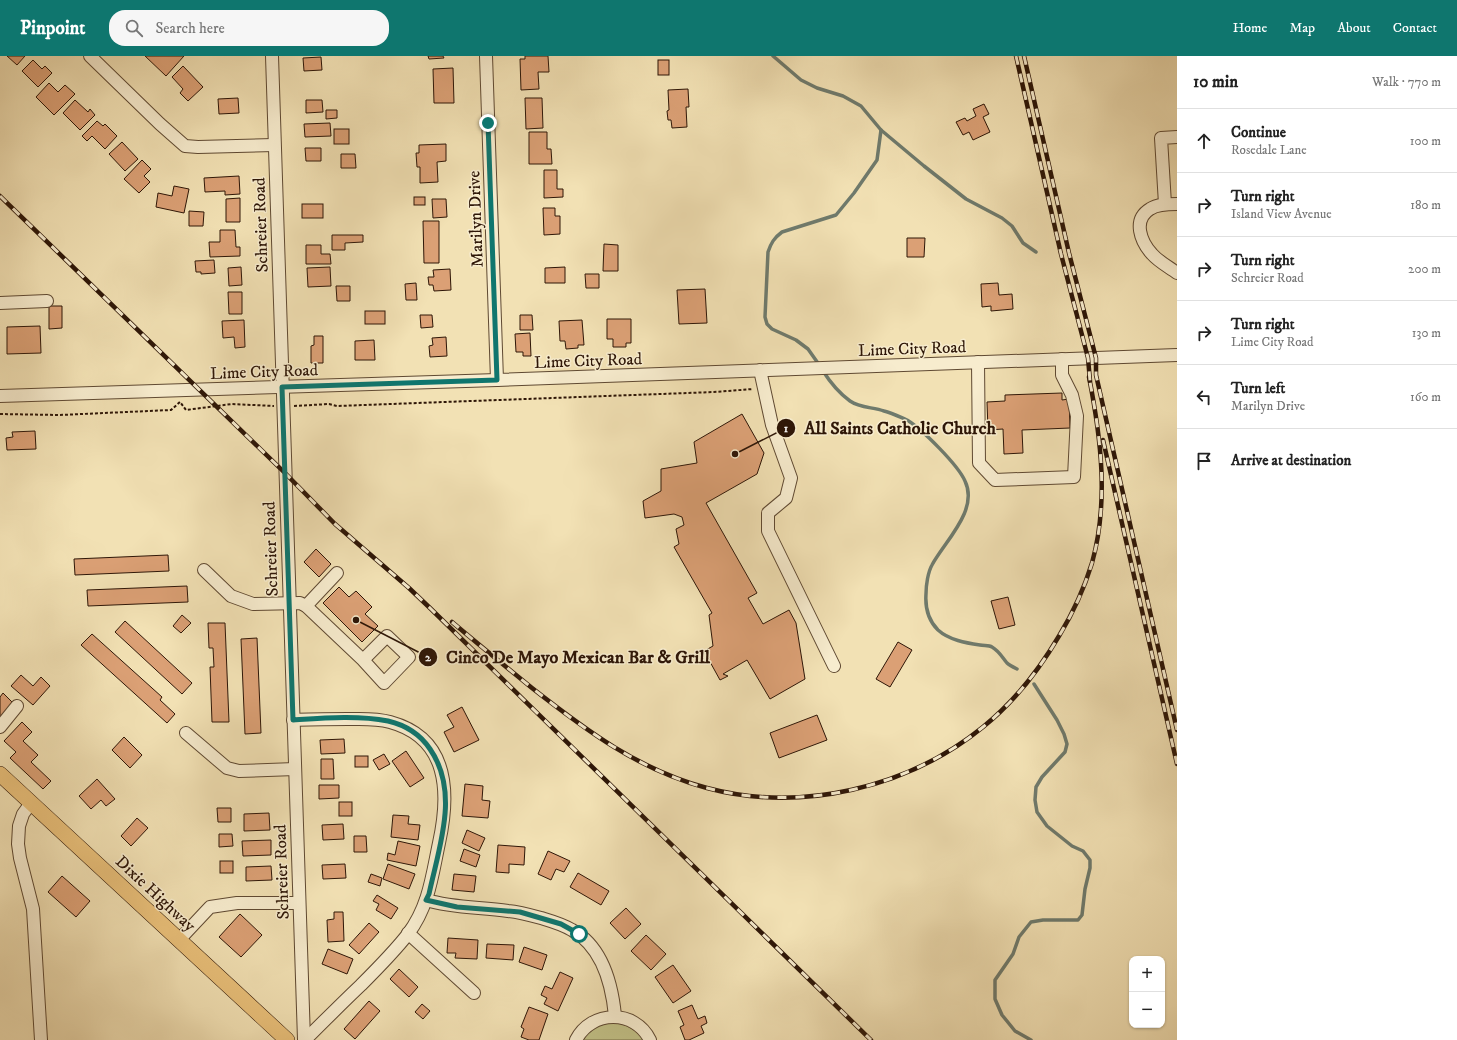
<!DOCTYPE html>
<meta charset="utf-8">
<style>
body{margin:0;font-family:"IM FELL DW Pica",serif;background:#f6f6f6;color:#222}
.controls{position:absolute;right:12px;bottom:12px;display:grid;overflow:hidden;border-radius:8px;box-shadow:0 1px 3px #0004}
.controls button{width:36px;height:36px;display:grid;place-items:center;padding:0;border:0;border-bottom:1px solid #e0e0e0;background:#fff;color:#222;font:20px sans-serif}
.stop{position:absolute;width:12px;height:12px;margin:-9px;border:3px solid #0f766e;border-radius:50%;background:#fff}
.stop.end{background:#0f766e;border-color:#fff;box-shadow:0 1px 4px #0008}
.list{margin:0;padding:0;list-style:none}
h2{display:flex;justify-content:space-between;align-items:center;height:52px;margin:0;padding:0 16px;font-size:17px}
h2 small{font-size:13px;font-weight:400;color:#767676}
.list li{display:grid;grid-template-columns:26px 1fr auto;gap:12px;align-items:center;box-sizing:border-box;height:64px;padding:0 16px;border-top:1px solid #e0e0e0}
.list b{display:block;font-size:15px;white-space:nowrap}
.list p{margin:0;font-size:13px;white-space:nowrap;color:#767676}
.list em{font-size:13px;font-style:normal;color:#767676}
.icon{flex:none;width:22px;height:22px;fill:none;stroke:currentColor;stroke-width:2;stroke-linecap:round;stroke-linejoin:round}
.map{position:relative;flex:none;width:1177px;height:984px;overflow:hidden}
header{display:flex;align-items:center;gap:24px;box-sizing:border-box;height:56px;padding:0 20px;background:#0f766e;color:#fff}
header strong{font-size:19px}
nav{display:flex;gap:22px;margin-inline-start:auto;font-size:14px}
.search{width:280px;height:36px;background:#f6f6f6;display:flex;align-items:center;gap:10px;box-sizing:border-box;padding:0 14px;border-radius:16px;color:#767676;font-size:15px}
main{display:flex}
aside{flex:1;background:#fff}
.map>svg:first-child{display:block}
.green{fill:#c2c187;stroke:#786c47}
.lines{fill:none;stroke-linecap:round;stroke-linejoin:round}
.stream{stroke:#6f7a6c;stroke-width:3.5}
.building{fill:#dba075;stroke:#2e1607}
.minor-casing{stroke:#5f4932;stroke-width:14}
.major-casing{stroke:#2e1607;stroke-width:16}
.path{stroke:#2e1607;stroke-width:2;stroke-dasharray:3 2;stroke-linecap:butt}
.minor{stroke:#f7ecce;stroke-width:12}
.major{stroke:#e9c07a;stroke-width:15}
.rail-casing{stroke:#2e1607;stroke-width:4.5}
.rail{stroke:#f7ecce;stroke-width:3;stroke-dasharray:9;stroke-linecap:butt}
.route{stroke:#0f766e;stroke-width:5}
.labels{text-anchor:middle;stroke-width:3;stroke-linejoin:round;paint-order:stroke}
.street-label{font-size:17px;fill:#2e1607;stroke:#f7ecce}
.leader{fill:none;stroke:#2e1607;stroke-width:1.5}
.callout-dot{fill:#2e1607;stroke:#f7ecce;stroke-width:1.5}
.mark-label{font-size:12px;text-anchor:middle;font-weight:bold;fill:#fff}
.callout-label{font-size:18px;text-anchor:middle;font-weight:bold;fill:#2e1607;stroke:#f7ecce;stroke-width:3;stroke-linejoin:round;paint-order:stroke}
</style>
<header>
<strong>Pinpoint</strong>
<div class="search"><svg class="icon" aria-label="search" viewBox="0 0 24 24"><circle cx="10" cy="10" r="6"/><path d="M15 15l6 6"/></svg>Search here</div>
<nav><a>Home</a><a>Map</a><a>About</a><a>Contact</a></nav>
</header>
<main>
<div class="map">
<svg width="1177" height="984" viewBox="0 0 1177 984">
<rect width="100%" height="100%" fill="#f2e1b4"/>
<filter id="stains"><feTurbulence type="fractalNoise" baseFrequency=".005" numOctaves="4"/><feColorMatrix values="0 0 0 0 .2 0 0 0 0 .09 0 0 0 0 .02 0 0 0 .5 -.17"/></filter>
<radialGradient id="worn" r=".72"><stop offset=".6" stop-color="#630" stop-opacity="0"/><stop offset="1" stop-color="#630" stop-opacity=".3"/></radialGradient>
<!-- green -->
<path class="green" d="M614,966C628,969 635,973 644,984H583C589,972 601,968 614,966Z"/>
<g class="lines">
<!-- stream -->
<g class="stream">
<path d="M773,0L801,24L817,32L843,40L861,50L881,74L924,110L966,143L1002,162L1012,170L1023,187L1036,196"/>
<path d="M820,310L808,293L796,284L772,273L767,268L765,261L768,196C771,187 774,182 782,176L836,159L854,137L877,104L881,74"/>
<path d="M823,315C830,326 839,337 850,345C860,352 873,351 884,355C892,357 900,361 907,364C922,373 958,409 965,425C979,454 945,485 932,509C928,516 926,529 926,538C925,552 928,564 938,574C949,584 966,587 980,589C984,590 989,589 992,591C999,595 1002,601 1007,607C1009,609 1013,611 1017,613"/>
<path d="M1031,984L1015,975L1002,959L995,943V924L1013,898L1019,881L1031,866L1043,864H1078L1082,859L1085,833L1090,812V804L1083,795L1072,790L1047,770L1037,756L1035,744L1036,731L1042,721L1065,696L1067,688L1064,678L1057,664L1034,628"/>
</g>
</g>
<!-- building -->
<g class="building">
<path d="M7,0H25L17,9Z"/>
<path d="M145,0H184L166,20Z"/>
<path d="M428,0H443L444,2L429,3Z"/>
<path d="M525,0H548L549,16H538L539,33L521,34L520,3H525Z"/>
<path d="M321,1L322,14L304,15L303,2Z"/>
<path d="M33,4L42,13L45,10L52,17L38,31L22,15Z"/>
<rect x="658" y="4" width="11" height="15"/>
<path d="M183,10L203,31L188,45L180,37L183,33L172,21Z"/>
<path d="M453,12L454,47H434L433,13Z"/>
<path d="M49,27L58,36L65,29L75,38L54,59L36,41Z"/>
<path d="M688,33L689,51H686L687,71L672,72L671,64H668L667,55L669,54L668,34Z"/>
<path d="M238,42L239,57L219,58L218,43Z"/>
<path d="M525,42H542L543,72L526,73Z"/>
<path d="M75,44L88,56L90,53L95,59L80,74L63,57Z"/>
<path d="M306,44H322L323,56L306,57Z"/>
<path d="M984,48L989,58L983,61L990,76L973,84L969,76L963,79L956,66L965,62L967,65L976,60L973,53Z"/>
<path d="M326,54H337V62L326,63Z"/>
<path d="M97,65L103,70L105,68L117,80L105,93L92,80L87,85L82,80Z"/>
<path d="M330,67L331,80L305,81L304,68Z"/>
<rect x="334" y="73" width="15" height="15"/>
<path d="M529,76H547V93H551L552,108H529Z"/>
<path d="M122,86L138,103L125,115L109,98Z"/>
<path d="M446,88V105L437,106L438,126L420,127V111H417L416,97H419V89Z"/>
<path d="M305,92H321V105H306Z"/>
<path d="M341,98H355L356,112H341Z"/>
<path d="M142,104L151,113L144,120L150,126L139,137L124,123Z"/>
<path d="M544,114H557V133H563V141L544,142Z"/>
<path d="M239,120L240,138L225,139V135L205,136L204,122Z"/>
<path d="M174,130L189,133L184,157L156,151L158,137L172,140Z"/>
<rect x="414" y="141" width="11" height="8"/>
<path d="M240,142V166H226V143Z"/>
<path d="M432,143H446L447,161L433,162Z"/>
<rect x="302" y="148" width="21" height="14"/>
<path d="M543,152H555V160H560V178L544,179Z"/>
<path d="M189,155L204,156L203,170H189Z"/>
<path d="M423,165H439V207H424Z"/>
<path d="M220,174H235L236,191H240V200L210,201L209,186H220Z"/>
<path d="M332,179H363V186L345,187V194H332Z"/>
<path d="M907,182H925L924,201H907Z"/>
<path d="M604,188L618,189V215H603Z"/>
<path d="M306,189H321V198H330L331,208H306Z"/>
<path d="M214,204L215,217L201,218V216H196L195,205Z"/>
<path d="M241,211L242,229L229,230L228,212Z"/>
<path d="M330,211L331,230L308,231L307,212Z"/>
<path d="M565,211V227H545V212Z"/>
<path d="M450,213L451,234L434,235L433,229H429L428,221H434L433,214Z"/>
<path d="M585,218H599V232H586Z"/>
<path d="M416,227L417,244H406L405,228Z"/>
<path d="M998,227L999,239L1012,238L1013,253L991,255V250L982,251L981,228Z"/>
<path d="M336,230H350V245H337Z"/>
<path d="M705,233L707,267L679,268L677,234Z"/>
<path d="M228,236H242V258H229Z"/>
<path d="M49,250H62V272L49,273Z"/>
<rect x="365" y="255" width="20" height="13"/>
<path d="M420,259H432L433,271L421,272Z"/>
<path d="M520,259H532L533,274H520Z"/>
<path d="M607,263H631V287H626V291H613V283H607Z"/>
<path d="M244,264L245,291L235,292L234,281L223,282L222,265Z"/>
<path d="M582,264L584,289H578V292L566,293L565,285H560L559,265Z"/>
<path d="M40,270L41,297L7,298V271Z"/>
<path d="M530,277L531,300H523V296H516L515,278Z"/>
<path d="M314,280H323V307H311V290L314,289Z"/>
<path d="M446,281L447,300L430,301L429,290L433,289L432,282Z"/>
<path d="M374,284L375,304H355V285Z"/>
<path d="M1062,337V344L1069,343L1070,372L1022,374L1023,397L1004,398L1003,373L988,374L987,346L1005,345V339Z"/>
<path d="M742,358L764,397L757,418L706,447L757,537L748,542L763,568L789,554L796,567L805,623L770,643L747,604L723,618L728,620L720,624L704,595L713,590L709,559L712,557L674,491L679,488L676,473L684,469L682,461L674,458L645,462L643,445L661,435V413L697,407L694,386Z"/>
<path d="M35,375L36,393L7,394L6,382L13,381L12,376Z"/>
<path d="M316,493L331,508L319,521L304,506Z"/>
<path d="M168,499L169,515L75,519L74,503Z"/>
<path d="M187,530L188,546L88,550L87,534Z"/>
<path d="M339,531L349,541L356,535L372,551L365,558L378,570L362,586L323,547Z"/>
<path d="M1008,541L1015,569L999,573L991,545Z"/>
<path d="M182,559L191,567L181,577L173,570Z"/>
<path d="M125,565L192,627L182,638L115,576Z"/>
<path d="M208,567H225L229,666H212L210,611H214L213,592H209Z"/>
<path d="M92,578L162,641L160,644L175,658L167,667L81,589Z"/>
<path d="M257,582L261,677L245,678L241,583Z"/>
<path d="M898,586L912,594L890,631L876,623Z"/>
<path d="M21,619L33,630L41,621L50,630L33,649L11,630Z"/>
<path d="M3,637L13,647L0,661V641Z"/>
<path d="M462,651L479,684L454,696L444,676L454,671L447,659Z"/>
<path d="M817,659L827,684L779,702L770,677Z"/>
<path d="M22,666L32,676L23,685L38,699L31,706L51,725L43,733L10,702L16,696L4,685Z"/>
<path d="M124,681L142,699L130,712L112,694Z"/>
<path d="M344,683L345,697L321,698L320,684Z"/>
<path d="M406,695L424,722L410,731L392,705Z"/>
<path d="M384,698L390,708L379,714L373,704Z"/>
<rect x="355" y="700" width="13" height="11"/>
<path d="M321,703H333L334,723H321Z"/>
<path d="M97,723L115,743L106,750L101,744L91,753L79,740Z"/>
<path d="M465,728L483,730L482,744L490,745L488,762L462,760Z"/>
<path d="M319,729H339V742L319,743Z"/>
<rect x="339" y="746" width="13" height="14"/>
<path d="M217,752H231V766H218Z"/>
<path d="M269,757L270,774L244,775V758Z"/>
<path d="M393,759L409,760L408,768L420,769L418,784L391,781Z"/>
<path d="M137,762L148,772L131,790L121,780Z"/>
<path d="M343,768L344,783L323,784L322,769Z"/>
<path d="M467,774L485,782L479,795L462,787Z"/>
<path d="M219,778H232L233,790L219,791Z"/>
<path d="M354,780H366L367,796H354Z"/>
<path d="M271,784V799L243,800L242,785Z"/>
<path d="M398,785L420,790L416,810L387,804L388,797L395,799Z"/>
<path d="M498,789L525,791L524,809L509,808V817L496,816Z"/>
<path d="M464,793L480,799L476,811L460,805Z"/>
<path d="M548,795L570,805L564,816L556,813L551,824L538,818Z"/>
<rect x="220" y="805" width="13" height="12"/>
<path d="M345,808L346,822L323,823L322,809Z"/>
<path d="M388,808L415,818L409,833L383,823Z"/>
<path d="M271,810L272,824L246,825V811Z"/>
<path d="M578,817L609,835L601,849L570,831Z"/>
<path d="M371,818L382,822L380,830L368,826Z"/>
<path d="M454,818L476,820L474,836L452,834Z"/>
<path d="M62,820L90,845L76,861L48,836Z"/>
<path d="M377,839L398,852L391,863L376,854L379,848L373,845Z"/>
<path d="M626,852L641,868L625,883L610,867Z"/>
<path d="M334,856H343L344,885L328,886L327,864L334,863Z"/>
<path d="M240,858L262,879L241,901L219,881Z"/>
<path d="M369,867L379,876L359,898L349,889Z"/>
<path d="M646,879L666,898L651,914L631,895Z"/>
<path d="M448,882L478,884L477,903L455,902L456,897H447Z"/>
<path d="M487,888L514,889L513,904L486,902Z"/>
<path d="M524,891L547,899L542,914L519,906Z"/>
<path d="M328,893L353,903L347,918L322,908Z"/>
<path d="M673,909L691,935L673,947L655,921Z"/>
<path d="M399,913L418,931L409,941L390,923Z"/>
<path d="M560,916L573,922L558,955L544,948L547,942L541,939L545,930L552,933Z"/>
<path d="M369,945L380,955L355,983L344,973Z"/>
<path d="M422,948L430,955L423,963L415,956Z"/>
<path d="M692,949L698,963L705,960L707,967L701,970L704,977L689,984H685L680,971L684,969L678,955Z"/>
<path d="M529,951L548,958L539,984H529L521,981L524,973L521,971Z"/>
</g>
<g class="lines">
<!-- minor casing -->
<g class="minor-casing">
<g id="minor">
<path d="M90,0L160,68L185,90L198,91L274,89"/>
<path d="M272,0L304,984"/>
<path d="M486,0L497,324"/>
<path d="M1165,148L1161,82L1177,81"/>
<path d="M1177,148C1169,148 1157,148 1150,153C1132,164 1141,186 1152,198C1159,206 1169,211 1177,217"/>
<path d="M0,247L47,245"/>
<path d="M978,306L979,407L995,424L1074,421L1077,360L1072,339L1062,319V303"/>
<path d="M760,314L772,369L791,422L786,442L768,457V475L834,610"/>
<path d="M0,340L497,324L1177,299"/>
<path d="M204,514L231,540L253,548L300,547L306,550L363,604L384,627L409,601L387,580L363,604"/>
<path d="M306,550L337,517"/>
<path d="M293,664C311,663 329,663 348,663C362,663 376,662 390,666C449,682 450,737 439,787C432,820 429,850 408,878C394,896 377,913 361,929C342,947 323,966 305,984"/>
<path d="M0,671L17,650"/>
<path d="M186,677L227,712L239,715L295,713"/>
<path d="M31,747L23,758L19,770L18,788L20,802L33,853L41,984"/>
<path d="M426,844C453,852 480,851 508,855C519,856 530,859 541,862C551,865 562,868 572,874C603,891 612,928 615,960"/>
<path d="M408,877L474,937"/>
<path d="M179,884L210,851L237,847H299"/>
<path d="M576,984C591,954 635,953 650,984"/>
</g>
</g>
<!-- major casing -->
<g class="major-casing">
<path id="major" d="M0,718L287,984"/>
</g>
<!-- path -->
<g class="path">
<path d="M294,350L329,348L337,350L714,336L753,333"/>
<path d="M0,358L60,359L171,354L180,346L186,354L232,348L274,350"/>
</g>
<!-- minor -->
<use href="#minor" class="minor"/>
<!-- major -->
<use href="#major" class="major"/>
<!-- rail casing -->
<g class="rail-casing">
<g id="rail">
<path d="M1016,0L1061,198L1088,302L1090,325"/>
<path d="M1024,0L1069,197L1096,302V319L1177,674"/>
<path d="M0,140L285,417L335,468L409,532L431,553L871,984"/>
<path d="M1103,384L1177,708"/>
<path d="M452,566C478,588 505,610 532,632C587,675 639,714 707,732C801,757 908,732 983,671C1014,646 1039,614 1059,580C1073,557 1084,533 1092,507C1109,446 1101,382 1089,321"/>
</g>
</g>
<!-- rail -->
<use href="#rail" class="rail"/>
</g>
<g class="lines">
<!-- route -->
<path class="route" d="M488,67L497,324L282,331L293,664C323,662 358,659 388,665C405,669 420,678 430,693C460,736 439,791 429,838L426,844L457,851L520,856L561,868L579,878"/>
</g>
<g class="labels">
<!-- street labels -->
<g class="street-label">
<text transform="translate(475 163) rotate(-92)" y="6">Marilyn Drive</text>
<text transform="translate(260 169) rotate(-92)" y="6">Schreier Road</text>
<text transform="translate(912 292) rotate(-2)" y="6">Lime City Road</text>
<text transform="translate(588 304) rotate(-2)" y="6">Lime City Road</text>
<text transform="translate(264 315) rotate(-2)" y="6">Lime City Road</text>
<text transform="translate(270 493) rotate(-92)" y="6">Schreier Road</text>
<text transform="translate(281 816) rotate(-92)" y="6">Schreier Road</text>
<text transform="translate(156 837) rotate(43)" y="6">Dixie Highway</text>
</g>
</g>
<!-- callouts -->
<path class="leader" d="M735 398L786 372M356 564L428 601"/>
<g class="callout-dot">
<circle cx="735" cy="398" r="4"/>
<circle cx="356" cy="564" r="4"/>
<circle cx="786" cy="372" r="10"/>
<circle cx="428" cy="601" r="10"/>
</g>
<g class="mark-label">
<text x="786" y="376">1</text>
<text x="428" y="605">2</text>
</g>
<g class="callout-label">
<text x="900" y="378">All Saints Catholic Church</text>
<text x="578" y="607">Cinco De Mayo Mexican Bar &amp; Grill</text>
</g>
<rect width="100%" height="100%" filter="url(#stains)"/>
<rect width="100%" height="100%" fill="url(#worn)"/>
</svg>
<div class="controls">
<button>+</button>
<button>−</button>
</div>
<div class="stop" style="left:579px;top:878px"></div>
<div class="stop end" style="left:488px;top:67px"></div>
</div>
<aside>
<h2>10 min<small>Walk · 770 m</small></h2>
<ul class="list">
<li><svg class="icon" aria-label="ahead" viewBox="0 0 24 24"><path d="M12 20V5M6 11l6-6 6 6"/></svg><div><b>Continue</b><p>Rosedale Lane</p></div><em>100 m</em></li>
<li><svg class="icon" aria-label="right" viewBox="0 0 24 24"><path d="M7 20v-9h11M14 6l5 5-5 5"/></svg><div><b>Turn right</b><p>Island View Avenue</p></div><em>180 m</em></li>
<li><svg class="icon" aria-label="right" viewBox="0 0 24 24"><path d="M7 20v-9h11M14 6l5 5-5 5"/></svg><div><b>Turn right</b><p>Schreier Road</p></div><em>200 m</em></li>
<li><svg class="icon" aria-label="right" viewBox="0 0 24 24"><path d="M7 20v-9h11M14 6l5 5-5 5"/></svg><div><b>Turn right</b><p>Lime City Road</p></div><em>130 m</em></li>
<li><svg class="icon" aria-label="left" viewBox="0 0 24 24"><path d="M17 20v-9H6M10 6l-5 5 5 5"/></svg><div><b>Turn left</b><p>Marilyn Drive</p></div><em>160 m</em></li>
<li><svg class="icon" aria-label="arrive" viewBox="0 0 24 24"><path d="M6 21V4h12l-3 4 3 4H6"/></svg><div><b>Arrive at destination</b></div></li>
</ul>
</aside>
</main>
